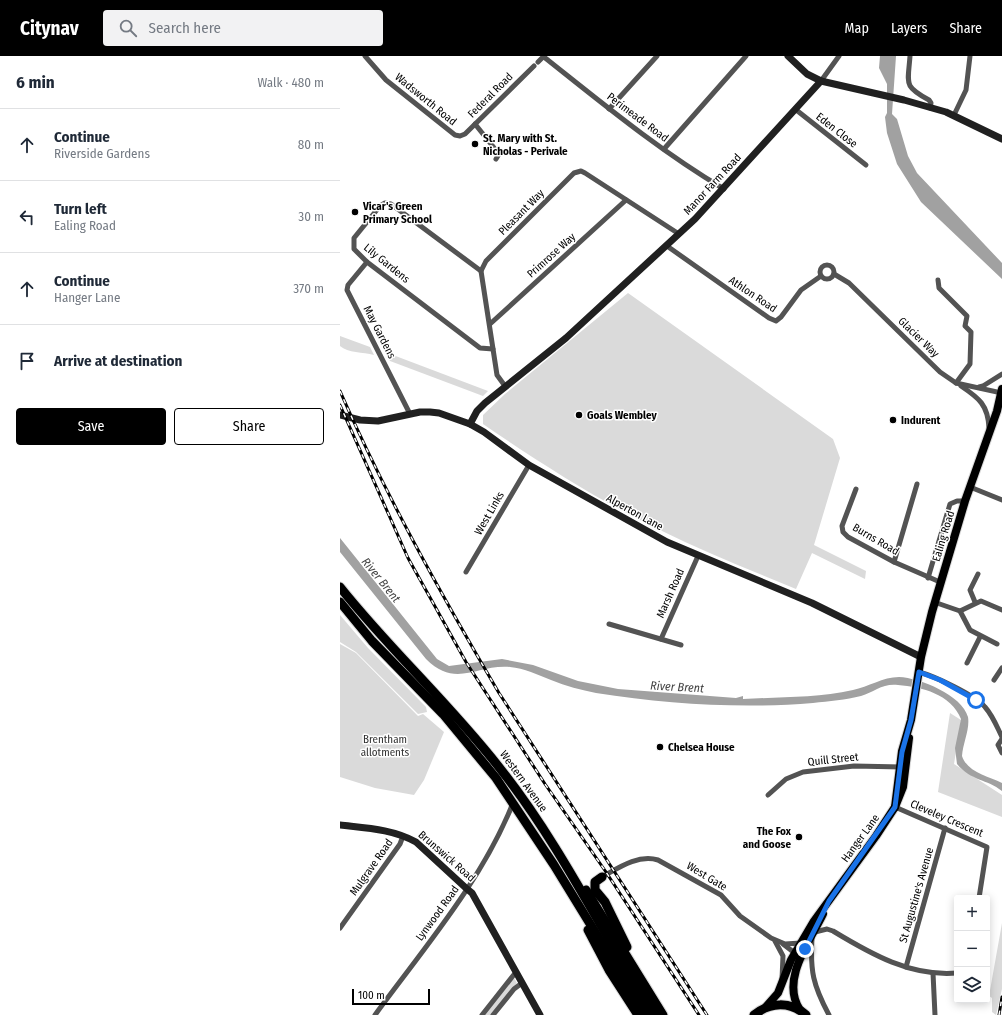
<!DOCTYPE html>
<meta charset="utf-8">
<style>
body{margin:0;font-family:"Fira Sans Condensed",sans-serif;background:#f2f2f3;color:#1f2937}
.controls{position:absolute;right:12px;bottom:12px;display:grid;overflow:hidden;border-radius:4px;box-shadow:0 2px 10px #0003}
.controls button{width:36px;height:36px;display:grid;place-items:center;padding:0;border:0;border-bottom:1px solid #e0e1e3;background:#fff;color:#1f2937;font:20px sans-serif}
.scale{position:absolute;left:12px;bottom:10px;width:78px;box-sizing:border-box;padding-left:4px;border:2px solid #000;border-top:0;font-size:11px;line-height:14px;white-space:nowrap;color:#000;-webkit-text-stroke:3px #fff;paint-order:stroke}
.stop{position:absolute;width:12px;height:12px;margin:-9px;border:3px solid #1a73e8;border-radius:50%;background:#fff}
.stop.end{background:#1a73e8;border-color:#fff;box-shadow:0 1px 4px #0008}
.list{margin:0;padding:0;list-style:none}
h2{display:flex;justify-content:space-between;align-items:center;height:52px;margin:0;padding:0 16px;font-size:17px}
h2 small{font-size:13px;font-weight:400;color:#747a83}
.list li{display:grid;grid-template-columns:26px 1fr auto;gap:12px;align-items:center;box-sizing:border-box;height:72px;padding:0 16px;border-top:1px solid #e0e1e3}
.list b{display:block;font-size:15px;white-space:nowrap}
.list p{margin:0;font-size:13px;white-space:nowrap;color:#747a83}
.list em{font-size:13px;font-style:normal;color:#747a83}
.actions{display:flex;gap:8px;padding:12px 16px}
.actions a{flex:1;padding:9px 0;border:1px solid #000;border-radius:4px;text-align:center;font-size:14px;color:#000}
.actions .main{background:#000;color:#fff}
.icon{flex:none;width:22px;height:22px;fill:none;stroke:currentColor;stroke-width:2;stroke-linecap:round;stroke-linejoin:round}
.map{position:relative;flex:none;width:662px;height:959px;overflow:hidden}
header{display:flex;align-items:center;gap:24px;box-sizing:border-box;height:56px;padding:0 20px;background:#000;color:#fff}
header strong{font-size:19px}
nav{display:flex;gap:22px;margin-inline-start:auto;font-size:14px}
.search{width:280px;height:36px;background:#f2f2f3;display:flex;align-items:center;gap:10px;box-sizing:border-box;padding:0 14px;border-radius:4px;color:#747a83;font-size:15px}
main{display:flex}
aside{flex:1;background:#fff}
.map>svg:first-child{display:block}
.green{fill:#dadada}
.water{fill:#a1a1a1}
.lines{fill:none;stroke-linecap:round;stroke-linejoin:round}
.primary-casing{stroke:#dbdbdb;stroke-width:10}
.highway-casing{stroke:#dbdbdb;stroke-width:11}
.street{stroke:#535353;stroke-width:5}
.secondary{stroke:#202020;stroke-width:7}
.primary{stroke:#000;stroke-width:8}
.highway{stroke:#000;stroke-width:9}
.rail-casing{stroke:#000;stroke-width:3}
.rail{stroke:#fff;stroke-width:1.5;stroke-dasharray:4.5;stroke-linecap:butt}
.route{stroke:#1a73e8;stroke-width:5}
.poi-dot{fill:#000;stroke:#fff;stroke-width:1.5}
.labels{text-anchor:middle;stroke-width:3;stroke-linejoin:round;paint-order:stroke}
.street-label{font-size:11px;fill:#000;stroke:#fff}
.poi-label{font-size:11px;font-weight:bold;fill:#000;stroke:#fff;text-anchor:start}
.park-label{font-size:11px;fill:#313131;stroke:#fff}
.water-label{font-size:12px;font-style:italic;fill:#424242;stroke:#fff}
</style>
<header>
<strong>Citynav</strong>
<div class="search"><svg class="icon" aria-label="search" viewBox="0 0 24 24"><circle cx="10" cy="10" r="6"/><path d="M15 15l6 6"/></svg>Search here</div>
<nav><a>Map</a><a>Layers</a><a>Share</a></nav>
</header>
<main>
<aside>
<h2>6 min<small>Walk · 480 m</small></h2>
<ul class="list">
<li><svg class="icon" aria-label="ahead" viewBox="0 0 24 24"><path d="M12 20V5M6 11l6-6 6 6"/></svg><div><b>Continue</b><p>Riverside Gardens</p></div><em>80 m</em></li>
<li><svg class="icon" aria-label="left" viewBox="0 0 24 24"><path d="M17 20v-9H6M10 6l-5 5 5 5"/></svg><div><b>Turn left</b><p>Ealing Road</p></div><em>30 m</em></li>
<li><svg class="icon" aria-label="ahead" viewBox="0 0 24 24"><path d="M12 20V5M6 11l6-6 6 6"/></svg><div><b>Continue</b><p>Hanger Lane</p></div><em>370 m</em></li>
<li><svg class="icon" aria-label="arrive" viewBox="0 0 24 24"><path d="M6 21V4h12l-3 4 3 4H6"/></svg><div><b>Arrive at destination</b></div></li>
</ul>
<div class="actions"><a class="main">Save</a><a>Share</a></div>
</aside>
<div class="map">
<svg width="662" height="959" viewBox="0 0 662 959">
<rect width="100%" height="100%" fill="#fff"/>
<!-- green -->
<g class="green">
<path d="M288,237L493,383L500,402L474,489L526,515L525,523L472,497L456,533C410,514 364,496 320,474C258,444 200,407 143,368V359L165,338Z"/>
<path d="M0,280L30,291L34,299C23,296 8,297 0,290Z"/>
<path d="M45,296L148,335L143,340L50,305Z"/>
<path d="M0,559L28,592L86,651L87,656L78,658L16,596L0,586Z"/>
<path d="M0,588L16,597L78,660L83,658L104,676L84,724L74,739L35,732L0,721Z"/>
<path d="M610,657L621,664L614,708L662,739V761L598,736Z"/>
<path d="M662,867V933L656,959L652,956V942L649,940Z"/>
<path d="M174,922L177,927L151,959H144Z"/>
</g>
<!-- water -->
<g class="water">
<path d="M540,0H556L552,58L557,63L568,100L577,117L662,207V223L581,146L557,108L547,77L545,61L547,57V28L539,12Z"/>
<path d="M0,482L97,603L109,610L162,603L193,609L238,625L278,633L396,642L403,640V643C439,641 477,642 513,634C528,631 543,621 559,621C580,622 622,639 628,661C630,673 623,687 622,700C627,716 648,720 662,727V735C647,723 631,725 617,708L615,692L621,663C611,638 582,631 558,629C543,627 534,636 521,640C506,644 489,645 473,647C401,653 327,648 256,637C241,634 226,630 211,624C198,619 184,612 170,611C137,608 116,633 86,603L0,496Z"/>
</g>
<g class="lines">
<!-- primary casing -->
<g class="primary-casing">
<g id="primary">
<path d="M555,751L562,695L571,664L581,601L592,556L625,445L657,355L662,333"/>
<path d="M425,952L438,937L451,904L474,865L536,780L555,751L563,731L569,682"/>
<path d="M460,954C440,924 470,885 483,858"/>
</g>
</g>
<!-- highway casing -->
<g class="highway-casing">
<g id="highway">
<path d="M0,531C51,595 112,650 162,715C221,790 263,878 314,959"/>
<path d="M0,546L32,585L103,658L156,722L214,809L306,959"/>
<path d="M262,821L255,826V834L265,846L287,891"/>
<path d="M246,834L323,959"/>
<path d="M248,874L269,914L298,959"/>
<path d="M414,959C430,946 450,945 466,959"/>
</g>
</g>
<!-- street -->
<g class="street">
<path d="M25,0L46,24L115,79L120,80L125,78L194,10"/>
<path d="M570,0C568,28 563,30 589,44L591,47L590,52"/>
<path d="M204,1C262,47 320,95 384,133"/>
<path d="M198,6L204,0"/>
<path d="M481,25L499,0"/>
<path d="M269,53L317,0"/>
<path d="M455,53L526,109"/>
<path d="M614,59L626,34L630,0"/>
<path d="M135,68L159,98L156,103"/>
<path d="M324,93L406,0"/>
<path d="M327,190L429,262L436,265L441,261L461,234L481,220"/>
<path d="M27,206L8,229L7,234L70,358"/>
<circle cx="487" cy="216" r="7"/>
<path d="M141,215L51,148L45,147L40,150L14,182V193L27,206L140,292L153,293"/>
<path d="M494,218L509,227L600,316L616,327L662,337"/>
<path d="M598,224L599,232L627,260L625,270L631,276L630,308L616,327"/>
<path d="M150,268L286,144"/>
<path d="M165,330L157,319L141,215L146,205L234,117L241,115L245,117L339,178"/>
<path d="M621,330C639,342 648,349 649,372"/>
<path d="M639,331L643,330L662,318"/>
<path d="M630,431L662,444"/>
<path d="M516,433L502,470L503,476L508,481L554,506L600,526"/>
<path d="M554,506L577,428"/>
<path d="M126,516L189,409"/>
<path d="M588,522L610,448L617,445H625"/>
<path d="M594,546L620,555L641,545L662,554"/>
<path d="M635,546L630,534L638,518"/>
<path d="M620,555L630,574L657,588"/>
<path d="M269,568L341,589"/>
<path d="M321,583L358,500"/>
<path d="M627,607L640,581"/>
<path d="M579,616C594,620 635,639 645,651C653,660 657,671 662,681"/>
<path d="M654,624L662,612"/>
<path d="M662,683L658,689L662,697"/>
<path d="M428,739L446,723L463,716L514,710L562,711"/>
<path d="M555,751L647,791L639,842"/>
<path d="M262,821C278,812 298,798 318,804L381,839L400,860L431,882L445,888L461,887"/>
<path d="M0,872L60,788L63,780"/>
<path d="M475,876L487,873L493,875C531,898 571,921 617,917"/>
<path d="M472,882C470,915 473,929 489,959"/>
<path d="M435,885L443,900L442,923"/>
<path d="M443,888L456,898"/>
<path d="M566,911L605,772"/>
<path d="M593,917L595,959"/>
<path d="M35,959C84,892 142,825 173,747"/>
<path d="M142,959L176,916"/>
<path d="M153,959L174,933L182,927"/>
</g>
<!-- secondary -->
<g class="secondary">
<path d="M448,0L467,18L481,25L564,44L606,56L662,83"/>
<path d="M0,359L20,364L38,365L80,356H90L99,357L130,368L144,376L189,409L327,486L472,547L581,601"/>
<path d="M130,368L137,355L145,347L226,282L355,163L481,25"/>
<path d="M0,769C26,772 53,773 76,786L127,833L132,837L200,959"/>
</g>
<!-- primary -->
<use href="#primary" class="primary"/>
<!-- highway -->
<use href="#highway" class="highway"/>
<!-- rail casing -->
<g class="rail-casing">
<g id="rail">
<path d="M0,335C46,440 101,538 159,637L367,959"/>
<path d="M0,349L68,502L126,606L205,728L266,816L359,959"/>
<path d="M659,959L662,941"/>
</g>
</g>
<!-- rail -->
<use href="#rail" class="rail"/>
</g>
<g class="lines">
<!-- route -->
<path class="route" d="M465,893L489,845L555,751L562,696L571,664L579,616L600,624L636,644"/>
</g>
<!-- markers -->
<g class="poi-dot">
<circle cx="135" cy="88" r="4"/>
<circle cx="15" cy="156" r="4"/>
<circle cx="239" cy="359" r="4"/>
<circle cx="553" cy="364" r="4"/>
<circle cx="320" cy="691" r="4"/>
<circle cx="459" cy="781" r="4"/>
</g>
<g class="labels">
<!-- street labels -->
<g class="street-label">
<text transform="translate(150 39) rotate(-45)" y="4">Federal Road</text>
<text transform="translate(86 43) rotate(39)" y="4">Wadsworth Road</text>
<text transform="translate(298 61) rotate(37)" y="4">Perimeade Road</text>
<text transform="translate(497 74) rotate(38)" y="4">Eden Close</text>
<text transform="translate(372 128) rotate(-47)" y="4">Manor Farm Road</text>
<text transform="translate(181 156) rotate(-45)" y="4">Pleasant Way</text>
<text transform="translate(211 199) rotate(-42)" y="4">Primrose Way</text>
<text transform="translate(47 207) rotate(39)" y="4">Lily Gardens</text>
<text transform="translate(413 238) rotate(34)" y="4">Athlon Road</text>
<text transform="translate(40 276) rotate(63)" y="4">May Gardens</text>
<text transform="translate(579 281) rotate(44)" y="4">Glacier Way</text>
<text transform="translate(295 456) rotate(29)" y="4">Alperton Lane</text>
<text transform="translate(149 457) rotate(-60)" y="4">West Links</text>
<text transform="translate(603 480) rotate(-73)" y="4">Ealing Road</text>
<text transform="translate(536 483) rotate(30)" y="4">Burns Road</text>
<text transform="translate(330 537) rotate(-66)" y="4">Marsh Road</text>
<text transform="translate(493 703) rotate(-6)" y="4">Quill Street</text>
<text transform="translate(184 725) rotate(54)" y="4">Western Avenue</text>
<text transform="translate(607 762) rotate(23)" y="4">Cleveley Crescent</text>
<text transform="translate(520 782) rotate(-54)" y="4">Hanger Lane</text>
<text transform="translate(107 800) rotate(41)" y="4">Brunswick Road</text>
<text transform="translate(31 811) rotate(-55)" y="4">Mulgrave Road</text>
<text transform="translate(367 820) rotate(31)" y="4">West Gate</text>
<text transform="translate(576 839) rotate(-74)" y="4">St Augustine's Avenue</text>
<text transform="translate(97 857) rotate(-54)" y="4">Lynwood Road</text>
</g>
<!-- poi labels -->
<g class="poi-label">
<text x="143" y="86">St. Mary with St.<tspan x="143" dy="13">Nicholas - Perivale</tspan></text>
<text x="23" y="154">Vicar's Green<tspan x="23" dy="13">Primary School</tspan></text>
<text x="247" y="363">Goals Wembley</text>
<text x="561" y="368">Indurent</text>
<text x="328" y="695">Chelsea House</text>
<text x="451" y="779" text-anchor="end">The Fox<tspan x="451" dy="13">and Goose</tspan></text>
</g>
<!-- park labels -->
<g class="park-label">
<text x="45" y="687">Brentham<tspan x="45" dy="13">allotments</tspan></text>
</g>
<!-- water labels -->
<g class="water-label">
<text transform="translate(41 524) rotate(51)" y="4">River Brent</text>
<text transform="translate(337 631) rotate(3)" y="4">River Brent</text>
</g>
</g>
</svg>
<div class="controls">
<button>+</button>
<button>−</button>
<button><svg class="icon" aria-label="layers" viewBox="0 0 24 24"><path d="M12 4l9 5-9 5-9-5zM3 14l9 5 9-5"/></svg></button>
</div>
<div class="scale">100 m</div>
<div class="stop" style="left:636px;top:644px"></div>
<div class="stop end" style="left:465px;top:893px"></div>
</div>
</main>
